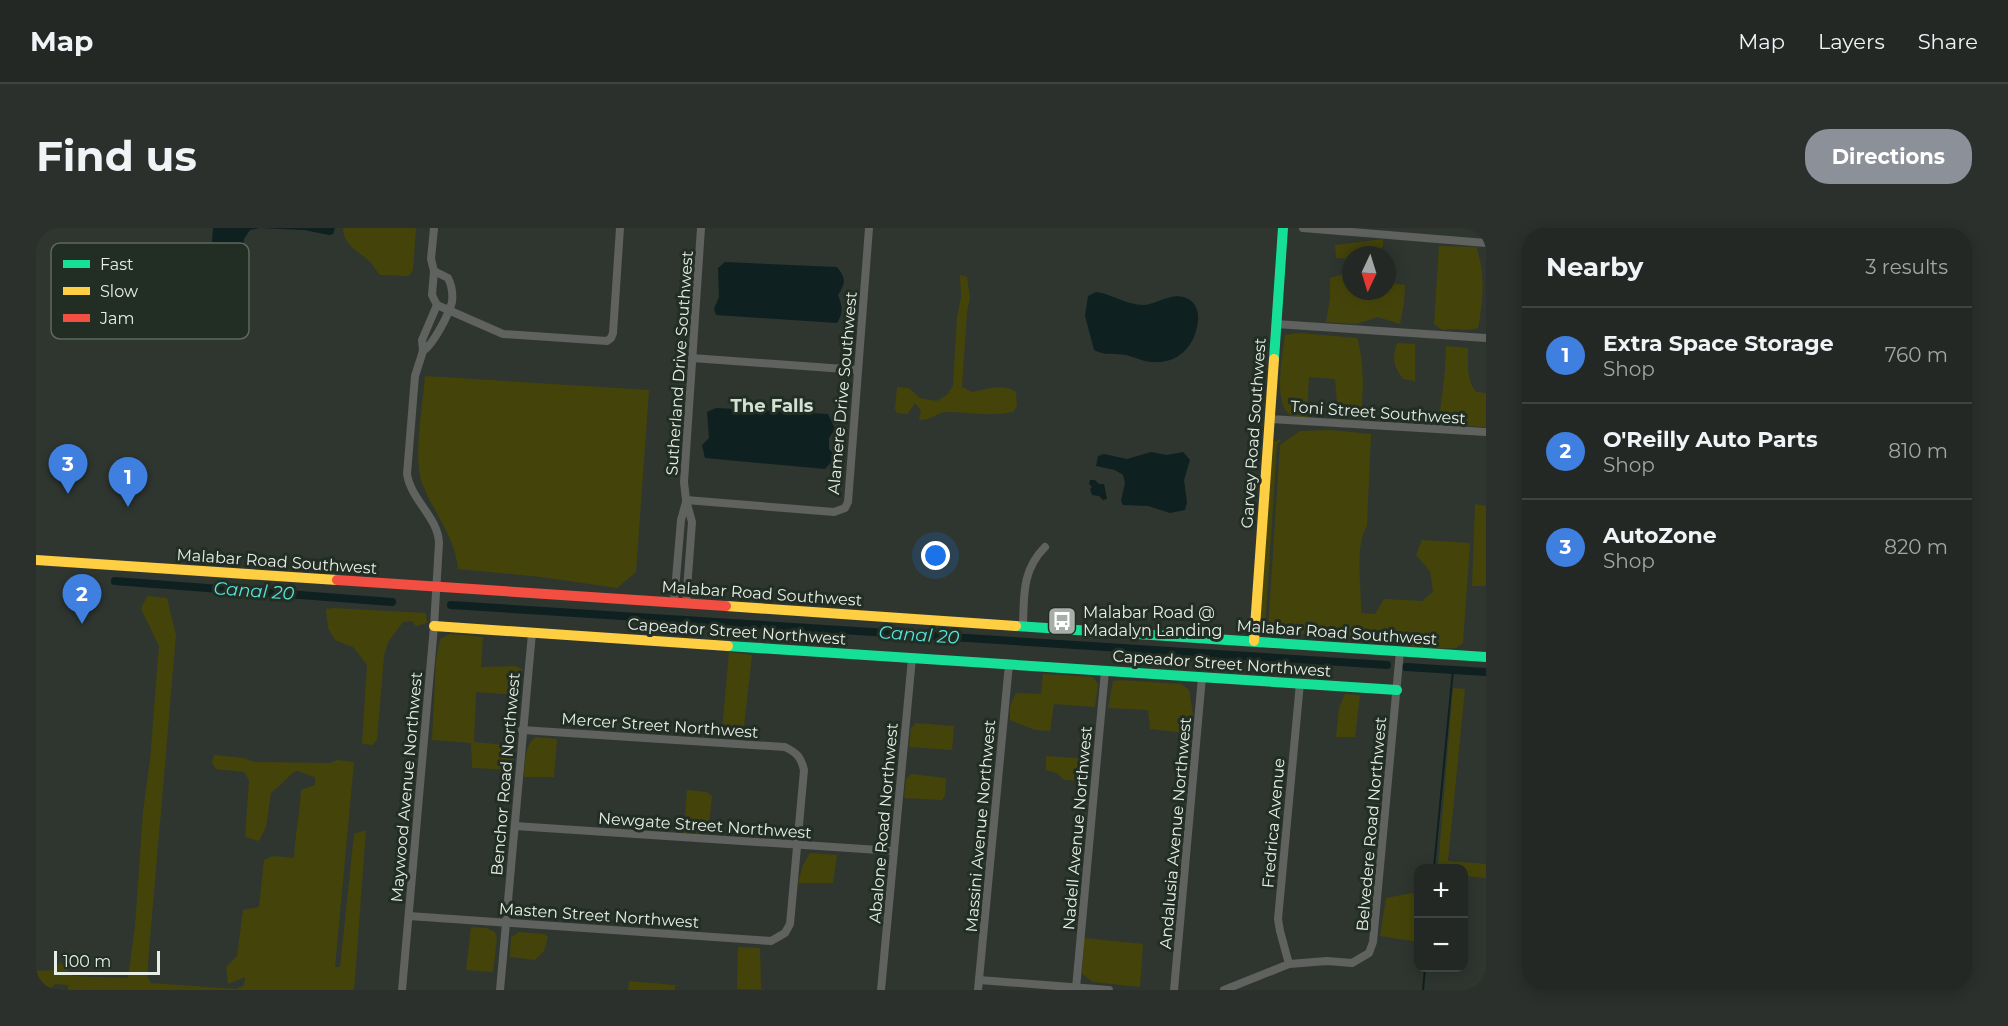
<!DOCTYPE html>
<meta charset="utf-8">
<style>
body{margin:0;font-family:Montserrat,sans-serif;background:#2b302c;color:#f1f3f6}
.controls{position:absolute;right:18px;bottom:18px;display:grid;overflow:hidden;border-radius:12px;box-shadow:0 3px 15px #0003}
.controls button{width:54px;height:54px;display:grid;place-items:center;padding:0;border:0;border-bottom:2px solid #404441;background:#232824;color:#f1f3f6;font:30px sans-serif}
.compass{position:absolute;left:1306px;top:18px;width:54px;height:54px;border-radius:50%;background:#232824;box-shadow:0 3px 15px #0003;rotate:184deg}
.scale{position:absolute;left:18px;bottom:15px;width:106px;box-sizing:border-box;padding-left:6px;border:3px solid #e6eee7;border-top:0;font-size:16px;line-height:21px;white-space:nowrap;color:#e6eee7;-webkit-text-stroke:4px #222e24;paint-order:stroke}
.you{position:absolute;left:900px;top:328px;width:21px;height:21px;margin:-15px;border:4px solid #fff;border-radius:50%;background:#1a73e8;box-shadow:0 0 0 9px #1a73e833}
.badge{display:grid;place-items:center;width:39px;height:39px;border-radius:50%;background:#8c9099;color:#fff;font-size:20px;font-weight:700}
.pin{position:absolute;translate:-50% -50px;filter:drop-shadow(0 2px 3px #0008)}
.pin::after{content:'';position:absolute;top:32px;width:21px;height:18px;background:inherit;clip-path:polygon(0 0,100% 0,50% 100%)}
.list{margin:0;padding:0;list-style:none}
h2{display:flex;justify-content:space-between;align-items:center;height:78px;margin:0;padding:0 24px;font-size:26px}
h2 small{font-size:20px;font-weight:400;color:#a3a6a6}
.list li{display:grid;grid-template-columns:39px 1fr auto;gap:18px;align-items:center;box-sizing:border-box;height:96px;padding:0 24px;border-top:2px solid #404441}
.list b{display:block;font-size:22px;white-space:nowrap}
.list p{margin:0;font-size:20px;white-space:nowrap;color:#a3a6a6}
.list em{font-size:20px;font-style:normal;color:#a3a6a6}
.map{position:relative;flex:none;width:1450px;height:762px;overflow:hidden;border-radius:24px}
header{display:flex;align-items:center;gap:36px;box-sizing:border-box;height:84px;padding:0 30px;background:#232824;border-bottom:2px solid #404441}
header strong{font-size:28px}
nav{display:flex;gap:33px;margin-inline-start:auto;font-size:21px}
.intro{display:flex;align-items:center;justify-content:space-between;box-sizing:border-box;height:144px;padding:0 36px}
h1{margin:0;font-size:42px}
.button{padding:15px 27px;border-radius:24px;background:#8c9099;color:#fff;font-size:21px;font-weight:700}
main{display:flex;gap:36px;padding:0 36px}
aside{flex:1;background:#232824;border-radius:24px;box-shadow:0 3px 15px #0003}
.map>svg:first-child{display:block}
.green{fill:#44440a}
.water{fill:#0e201f}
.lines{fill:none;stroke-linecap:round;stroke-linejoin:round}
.stream{stroke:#0e201f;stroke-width:2}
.canal{stroke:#0e201f;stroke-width:8}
.street{stroke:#5f625f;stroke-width:8}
.fast{stroke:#16e098;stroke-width:10}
.slow{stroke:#ffcf43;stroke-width:10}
.jam{stroke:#f24e42;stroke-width:10}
.labels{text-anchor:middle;stroke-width:6;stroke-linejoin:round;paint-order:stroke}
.street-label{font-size:16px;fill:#e6eee7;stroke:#222e24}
.poi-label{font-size:16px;fill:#e6eee7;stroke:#222e24;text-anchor:start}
.neighbourhood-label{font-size:18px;font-weight:bold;fill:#d1e1d3;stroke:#222e24}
.water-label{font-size:18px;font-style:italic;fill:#55e5dd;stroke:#222e24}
.key{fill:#222e24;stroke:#5d685e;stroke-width:1.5}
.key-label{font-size:16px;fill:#e6eee7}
</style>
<header>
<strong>Map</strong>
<nav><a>Map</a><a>Layers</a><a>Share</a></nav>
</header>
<div class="intro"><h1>Find us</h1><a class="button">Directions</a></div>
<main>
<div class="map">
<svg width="1450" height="762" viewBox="0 0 1450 762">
<rect width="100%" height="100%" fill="#2f3630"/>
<!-- green -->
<g class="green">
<path d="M307,0H380L377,42L373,48L344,47C340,42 336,35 331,31C321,23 307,15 307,0Z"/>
<path d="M1347,11V18L1343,23L1345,27H1315V63H1351V55L1369,57L1368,75L1364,96L1342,89L1320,96L1290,94L1294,71V50L1314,44L1315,31L1300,30L1299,17Z"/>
<path d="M1403,18L1440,19C1450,44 1447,75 1442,100C1430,104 1419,99 1406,102L1398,96Z"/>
<path d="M924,47L931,49L934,70L931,84L926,159L936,164C951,161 966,155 980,164L981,178L977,184C954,189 933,184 910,184C900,185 894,193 883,192L885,182L879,175L871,186L861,185L859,181L861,159L873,160L884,170L901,173L911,167L917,158L921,89L925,69Z"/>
<path d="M1263,105L1321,110C1329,137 1327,162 1325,190L1302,187L1299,151L1273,149L1271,189C1264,189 1258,190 1253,186C1237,173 1247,125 1249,107Z"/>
<path d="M1361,115L1379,116V153L1367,151C1357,138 1356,130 1361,115Z"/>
<path d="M1410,118L1432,120C1432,135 1430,151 1440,164L1450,165V199L1411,197L1403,193L1409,142Z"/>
<path d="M389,148L613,162L600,344L581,360L505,349L422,341C420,310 397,284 386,255C377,230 387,176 389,148Z"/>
<path d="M1294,202L1335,206L1331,298C1318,317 1326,362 1325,385L1339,386L1348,371L1386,373L1397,364L1394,343L1380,327L1386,312L1434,315L1427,415L1420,420L1381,421L1362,411L1348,409L1326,412L1247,404L1232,401L1244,217L1264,203Z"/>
<path d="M1246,211L1241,217L1229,400L1230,404L1235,405L1222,404L1236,214Z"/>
<path d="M1439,276L1450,278V358H1436Z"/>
<path d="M111,368L131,370L140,407L112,735V750L115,755L200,761L208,757L209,749L192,756L190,739L201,728L207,682L223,679L228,632L237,628L258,630C259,607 264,585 265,562L279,557V549C273,548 266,543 260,543C257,543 240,562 235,565L230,599L223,613L209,609L213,552L208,544L180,541L176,535L178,527L207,530L219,534L294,535L301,532L318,534L299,739H304L318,606L330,602L318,762H32V757L19,756L14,762H0V743L19,742L24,734L37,748L92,750L99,698L107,584L114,532L123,418L105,381Z"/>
<path d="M298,380L390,385L391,395L380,398L376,393L367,394L352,414L348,428L341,511L337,517L326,516L331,437L317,419L299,412L292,400L290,381Z"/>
<path d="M413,406L447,409L445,439L479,438L486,441L482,467L440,464L438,514L479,518L477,542L436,540L435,515L396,512L400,432L404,411Z"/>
<path d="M693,424L716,427L707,507L699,510L686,503Z"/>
<path d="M1007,446L1057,449L1062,456L1059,479L1018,476L1014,503L999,502L974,492V478L980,465L1005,466Z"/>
<path d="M1083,452L1145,456L1153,462L1157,486L1151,505L1114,501L1112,482L1072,480L1077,453Z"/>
<path d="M1417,460L1429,461L1412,633L1450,636V650L1428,648V640H1402Z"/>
<path d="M1309,466L1324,467L1319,509H1300L1303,480Z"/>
<path d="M880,495L918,498L916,522L873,519L875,500Z"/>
<path d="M500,509L521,511L518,549H488C489,536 488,517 500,509Z"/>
<path d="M1010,528L1052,531L1049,553L1028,552L1021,545L1010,542Z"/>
<path d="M875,546L910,550L909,567L906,572L868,570L870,551Z"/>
<path d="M651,562L671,564L676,568L672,605H648Z"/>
<path d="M774,625L801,627L797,655H762L767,637Z"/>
<path d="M1376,665L1382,667V714L1344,708L1350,670Z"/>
<path d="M435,699L450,700L459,704L461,710L457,744L430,742Z"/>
<path d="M483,704L508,706L512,709L508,723L499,732L474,729L475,709Z"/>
<path d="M1048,710L1107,716L1104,759L1057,754L1046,746Z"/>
<path d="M702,719L724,720L725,761L730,762L701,761Z"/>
<path d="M593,753L639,757V762H592Z"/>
</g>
<!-- water -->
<g class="water">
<path d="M177,0H299L297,6L293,7L268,2L224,0L214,2L208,11L200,107L195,105L173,110L169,106Z"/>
<path d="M689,34L801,39C810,50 810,55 802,67C806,78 808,84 801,95L680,87L678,81L683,69L682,40Z"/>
<path d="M1060,64C1076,66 1093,78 1109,77C1124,75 1138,62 1154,72C1160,76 1163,85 1162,92C1160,117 1143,136 1117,134C1107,134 1099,129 1090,127C1078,125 1069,128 1058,122L1049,88L1052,68Z"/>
<path d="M680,180L792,186L799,201L793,210V221L800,229L789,241L669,230L666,217L673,210L671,184Z"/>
<path d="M1115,224L1131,227L1147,224L1154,232L1148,252L1151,274L1149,282L1134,285L1112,278L1087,277L1085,273L1089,255L1087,247L1079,242L1060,238L1062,228L1068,226L1091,231Z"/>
<path d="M1054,252H1059L1063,256H1068L1071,271L1067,272L1063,268L1056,267L1054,261L1056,259L1053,256Z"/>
</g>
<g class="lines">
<!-- stream -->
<g class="stream">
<path d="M1398,640L1417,442"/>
<path d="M1387,762L1389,740"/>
</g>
<!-- canal -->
<g class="canal">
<path d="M79,353L356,374"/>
<path d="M415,377L1351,437"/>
<path d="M1370,439L1450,444"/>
</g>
<!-- street -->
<g class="street">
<path d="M1267,0L1450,15"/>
<path d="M398,43L395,31L398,0"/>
<path d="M1240,96L1450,110"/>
<path d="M387,123C397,117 413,86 416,74C417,66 416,58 412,50L398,43L396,67L401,77L467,106L571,113L575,110L577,105L584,0"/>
<path d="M656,130L822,142"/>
<path d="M1233,191L1450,204"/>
<path d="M650,272L798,284L809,280L812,274L833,0"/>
<path d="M638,374L645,292L650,274"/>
<path d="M650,375L656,294L650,272L648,254L665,0"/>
<path d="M987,398C988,367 986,342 1009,319"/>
<path d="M479,598L858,623"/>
<path d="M373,688L735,713L749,705L754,696L768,542C765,529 761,525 749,519L486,502"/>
<path d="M1253,736L1244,703L1242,691L1264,455"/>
<path d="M943,752L1073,762"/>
<path d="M1040,760L1069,443"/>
<path d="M366,762L398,398L403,315C402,289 375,272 371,246L379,148L387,123L386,112L401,77"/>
<path d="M464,762L496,405"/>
<path d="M845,762L876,430"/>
<path d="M942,762L973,436"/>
<path d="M1138,762L1166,449"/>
<path d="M1188,762L1253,736L1291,733L1316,735L1333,725L1337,714L1364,423"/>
</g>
<!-- fast -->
<g class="fast">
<path d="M1238,131L1247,0"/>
<path d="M980,398L1450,429"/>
<path d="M692,418L1361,462"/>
</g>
<!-- slow -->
<g class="slow">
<path d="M0,332L301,352"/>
<path d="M690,378L980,398"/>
<path d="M398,398L692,418"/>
<path d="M1218,413L1238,131"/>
</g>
<!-- jam -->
<path class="jam" d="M301,352L690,378"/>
</g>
<!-- icons -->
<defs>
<g id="bus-square" transform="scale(1.5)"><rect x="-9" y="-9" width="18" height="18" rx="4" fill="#a6aea7" stroke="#222e24"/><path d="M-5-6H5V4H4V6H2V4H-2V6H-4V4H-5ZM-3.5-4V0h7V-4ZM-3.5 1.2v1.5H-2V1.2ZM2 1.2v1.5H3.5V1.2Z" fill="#fff"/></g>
</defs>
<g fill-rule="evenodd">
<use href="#bus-square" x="1026" y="393"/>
</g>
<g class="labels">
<!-- street labels -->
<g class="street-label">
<text transform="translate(643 135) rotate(-86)" y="6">Sutherland Drive Southwest</text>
<text transform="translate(806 165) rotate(-85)" y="6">Alamere Drive Southwest</text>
<text transform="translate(1342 184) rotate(4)" y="6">Toni Street Southwest</text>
<text transform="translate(1217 205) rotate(-86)" y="6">Garvey Road Southwest</text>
<text transform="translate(241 333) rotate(4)" y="6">Malabar Road Southwest</text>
<text transform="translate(726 365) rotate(4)" y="6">Malabar Road Southwest</text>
<text transform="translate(701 403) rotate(4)" y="6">Capeador Street Northwest</text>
<text transform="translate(1301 404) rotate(4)" y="6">Malabar Road Southwest</text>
<text transform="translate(1186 435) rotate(4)" y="6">Capeador Street Northwest</text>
<text transform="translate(624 497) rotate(4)" y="6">Mercer Street Northwest</text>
<text transform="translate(469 546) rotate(-85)" y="6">Benchor Road Northwest</text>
<text transform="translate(370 559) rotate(-85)" y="6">Maywood Avenue Northwest</text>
<text transform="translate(847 595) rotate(-85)" y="6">Abalone Road Northwest</text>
<text transform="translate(1237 595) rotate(-85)" y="6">Fredrica Avenue</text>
<text transform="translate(1335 596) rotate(-85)" y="6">Belvedere Road Northwest</text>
<text transform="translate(669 597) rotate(4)" y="6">Newgate Street Northwest</text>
<text transform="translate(944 598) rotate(-85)" y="6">Massini Avenue Northwest</text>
<text transform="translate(1041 600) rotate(-85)" y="6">Nadell Avenue Northwest</text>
<text transform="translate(1139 605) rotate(-85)" y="6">Andalusia Avenue Northwest</text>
<text transform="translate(563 687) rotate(4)" y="6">Masten Street Northwest</text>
</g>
<!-- poi labels -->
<g class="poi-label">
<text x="1047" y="390">Malabar Road @<tspan x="1047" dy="18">Madalyn Landing</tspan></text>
</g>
<!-- neighbourhood labels -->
<g class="neighbourhood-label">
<text x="736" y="184">The Falls</text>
</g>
<!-- water labels -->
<g class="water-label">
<text transform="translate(218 363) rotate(4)" y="6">Canal 20</text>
<text transform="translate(883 407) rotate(4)" y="6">Canal 20</text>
</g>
</g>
<!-- legend -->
<rect x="15" y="15" width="198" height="96" rx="9" class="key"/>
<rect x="27" y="32" width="27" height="8" fill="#16e098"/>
<rect x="27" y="59" width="27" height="8" fill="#ffcf43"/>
<rect x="27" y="86" width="27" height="8" fill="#f24e42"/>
<g class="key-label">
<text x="64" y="42">Fast</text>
<text x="64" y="69">Slow</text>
<text x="64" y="96">Jam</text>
</g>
</svg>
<div class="controls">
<button>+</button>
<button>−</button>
</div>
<svg class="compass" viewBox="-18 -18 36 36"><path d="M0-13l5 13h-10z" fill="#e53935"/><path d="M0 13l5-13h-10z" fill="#a3a6a6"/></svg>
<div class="scale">100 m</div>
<div class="you"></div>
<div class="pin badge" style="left:92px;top:279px;background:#3f7fe0">1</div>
<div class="pin badge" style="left:46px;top:396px;background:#3f7fe0">2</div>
<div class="pin badge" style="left:32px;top:266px;background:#3f7fe0">3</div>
</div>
<aside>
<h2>Nearby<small>3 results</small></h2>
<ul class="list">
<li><span class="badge" style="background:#3f7fe0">1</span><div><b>Extra Space Storage</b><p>Shop</p></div><em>760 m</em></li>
<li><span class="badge" style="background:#3f7fe0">2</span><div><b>O'Reilly Auto Parts</b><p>Shop</p></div><em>810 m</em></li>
<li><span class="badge" style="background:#3f7fe0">3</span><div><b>AutoZone</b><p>Shop</p></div><em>820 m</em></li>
</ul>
</aside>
</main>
